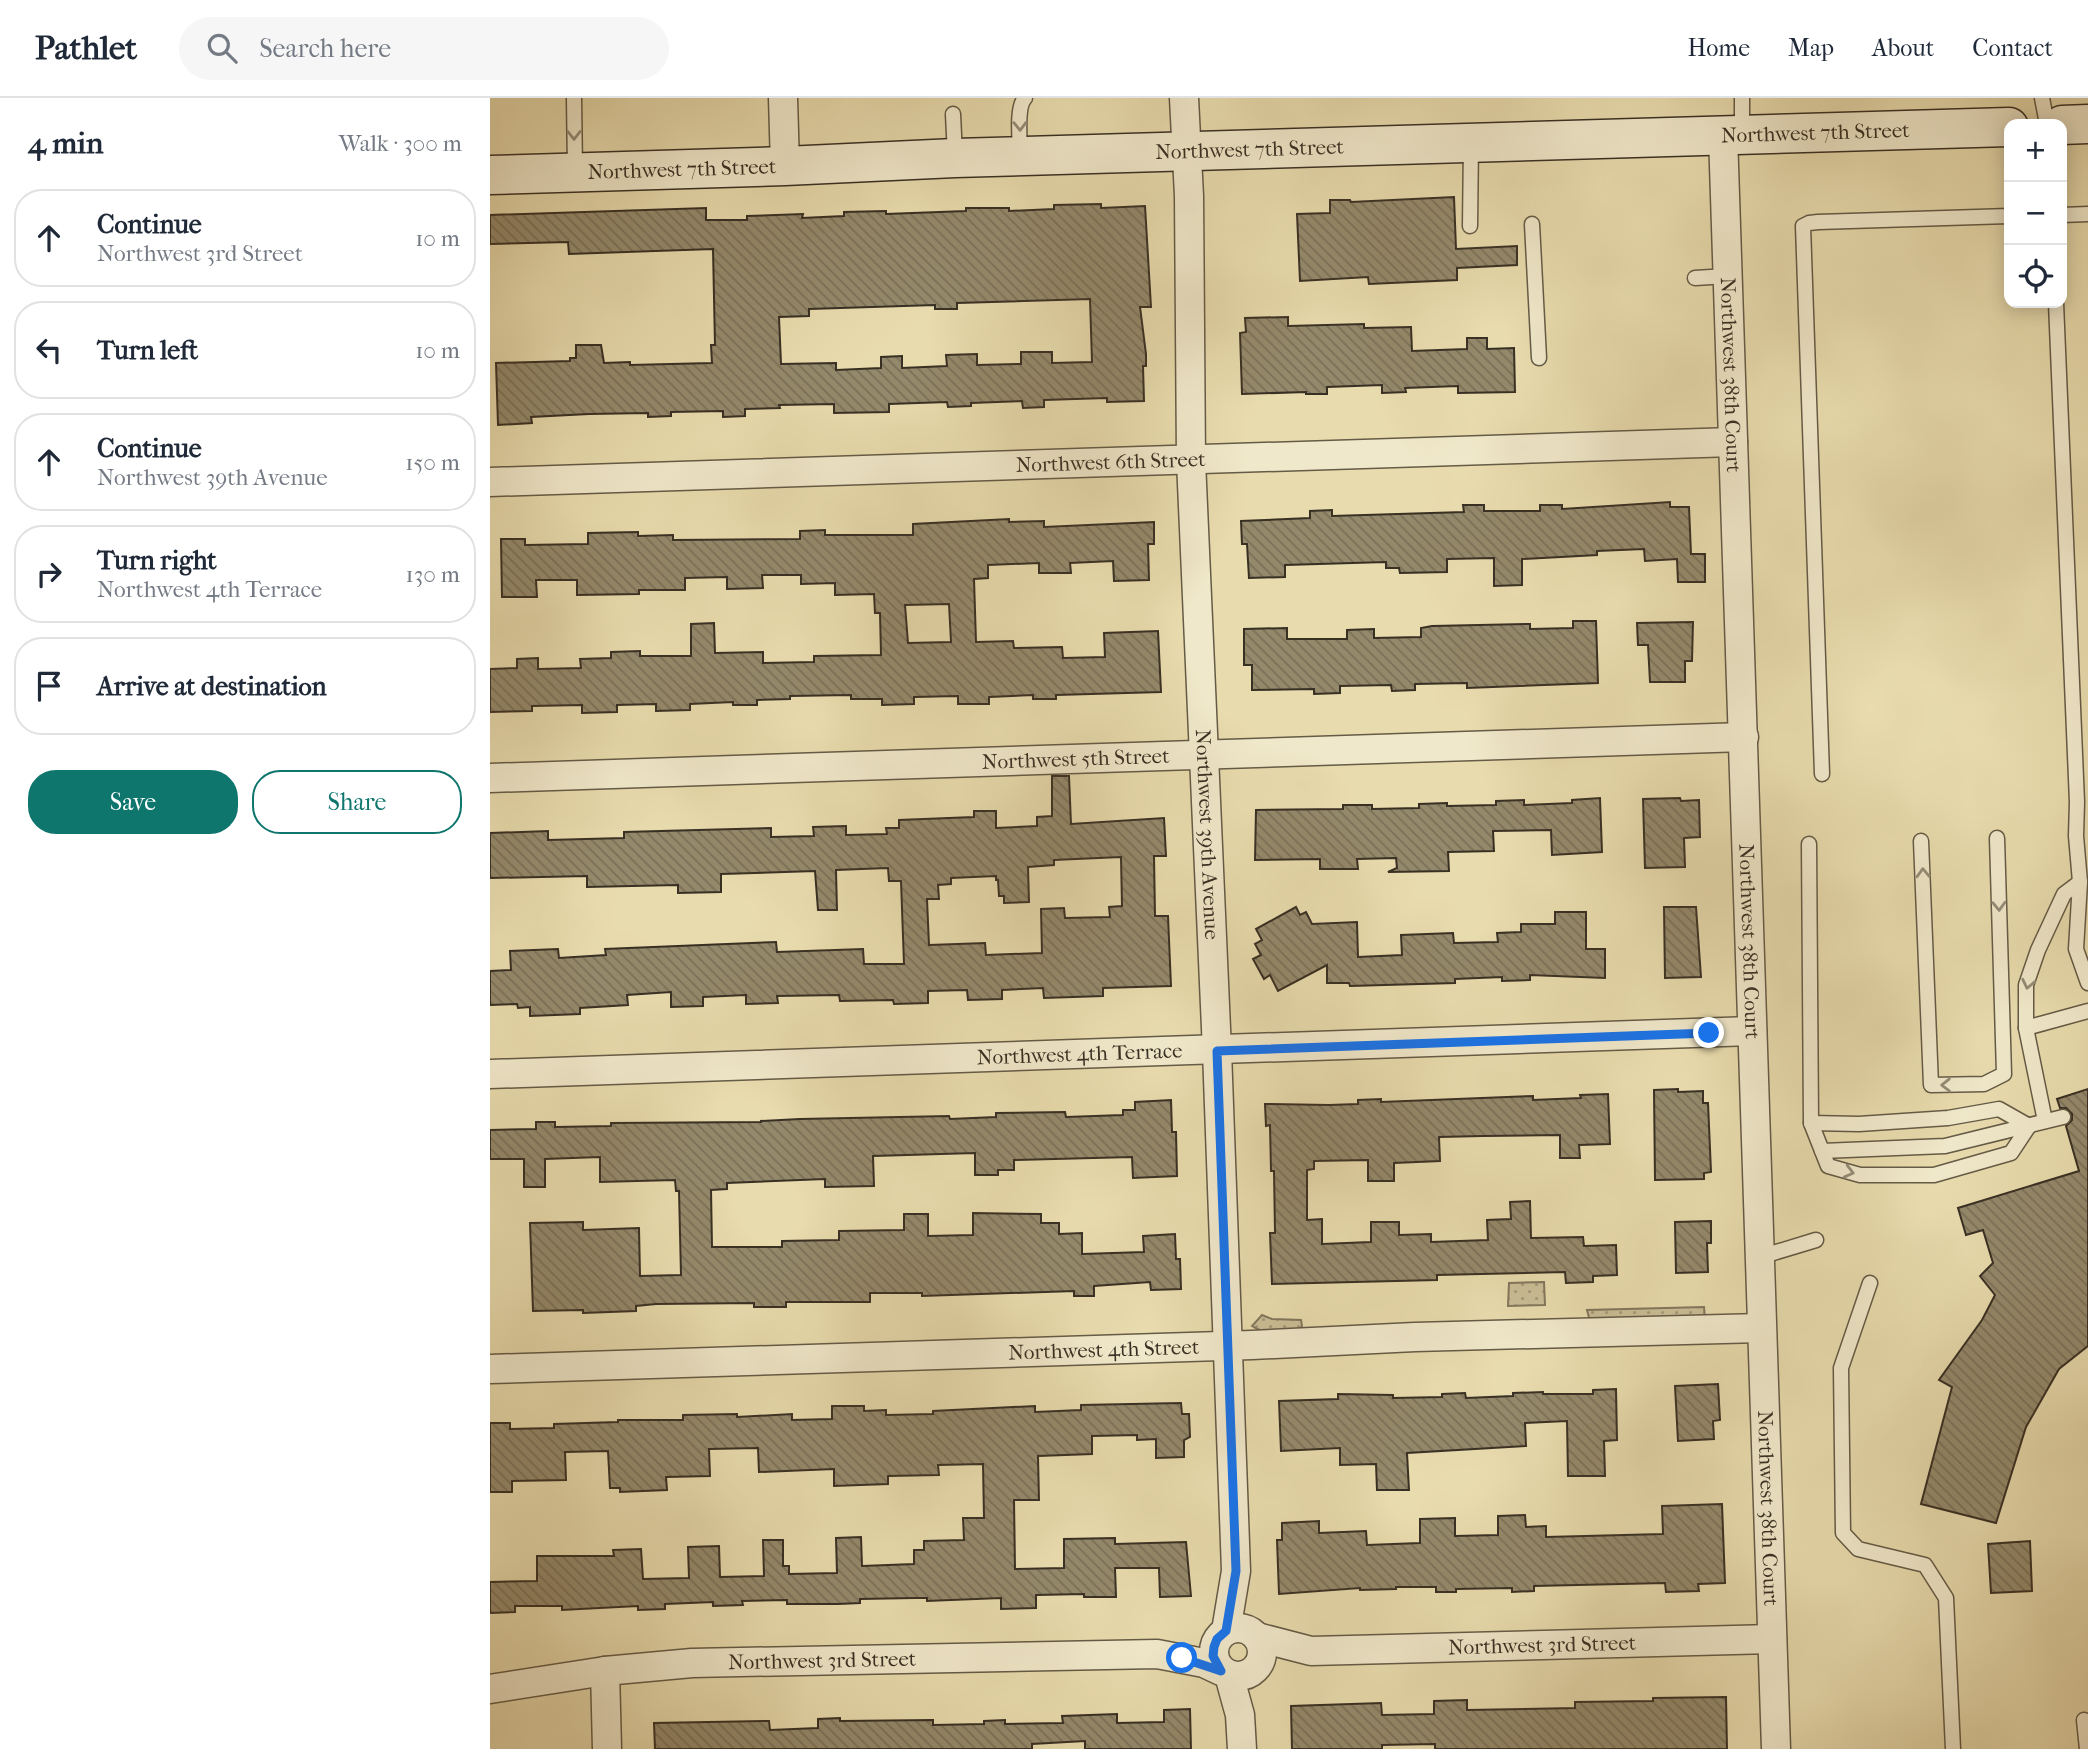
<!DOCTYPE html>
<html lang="en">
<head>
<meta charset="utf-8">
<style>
	body { margin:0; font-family:"IM FELL French Canon",serif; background:#f6f6f7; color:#1f2937 }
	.controls { position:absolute; right:21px; top:21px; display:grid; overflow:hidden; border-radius:14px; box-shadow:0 4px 18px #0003 }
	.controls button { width:63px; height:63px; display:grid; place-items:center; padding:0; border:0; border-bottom:2px solid #e0e1e3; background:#fff; color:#1f2937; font:35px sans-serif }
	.stop { position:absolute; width:21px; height:21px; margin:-16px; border:5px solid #1a73e8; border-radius:50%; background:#fff }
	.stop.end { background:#1a73e8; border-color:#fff; box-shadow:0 2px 7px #0008 }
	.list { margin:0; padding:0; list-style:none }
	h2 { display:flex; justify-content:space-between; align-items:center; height:91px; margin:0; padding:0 28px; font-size:30px }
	h2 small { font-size:23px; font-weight:400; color:#747a83 }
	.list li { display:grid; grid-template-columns:46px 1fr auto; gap:21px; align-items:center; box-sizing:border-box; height:98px; margin:0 14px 14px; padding:0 14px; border:2px solid #e0e1e3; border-radius:28px }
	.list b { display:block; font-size:26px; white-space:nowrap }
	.list p { margin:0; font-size:23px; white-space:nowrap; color:#747a83 }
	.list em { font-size:23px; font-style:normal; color:#747a83 }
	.actions { display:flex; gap:14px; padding:21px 28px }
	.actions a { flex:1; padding:16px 0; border:2px solid #0f766e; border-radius:28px; text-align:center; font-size:24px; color:#0f766e }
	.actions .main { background:#0f766e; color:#fff }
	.icon { flex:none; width:38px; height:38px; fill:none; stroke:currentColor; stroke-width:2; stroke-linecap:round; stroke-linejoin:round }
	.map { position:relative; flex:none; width:1598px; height:1651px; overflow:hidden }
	header { display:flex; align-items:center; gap:42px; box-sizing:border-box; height:98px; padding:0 35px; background:#fff; border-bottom:2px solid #e0e1e3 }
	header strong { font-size:33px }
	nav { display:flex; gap:38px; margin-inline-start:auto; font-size:24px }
	.search { width:490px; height:63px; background:#f6f6f7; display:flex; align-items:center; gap:18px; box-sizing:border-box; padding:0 24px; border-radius:38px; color:#747a83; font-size:26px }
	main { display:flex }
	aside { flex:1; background:#fff }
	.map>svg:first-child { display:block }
	.grass { fill:url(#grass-dots); stroke:#82775d; stroke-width:2 }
	.building { fill:url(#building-back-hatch); stroke:#393024; stroke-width:2; fill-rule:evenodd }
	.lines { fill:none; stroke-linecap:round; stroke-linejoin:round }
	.lane-casing { stroke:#655b46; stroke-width:17 }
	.street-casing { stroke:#655b46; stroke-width:31 }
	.secondary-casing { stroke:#393024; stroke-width:41 }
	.lane { stroke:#f0e8ca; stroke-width:14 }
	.street { stroke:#f0e8ca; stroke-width:28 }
	.secondary { stroke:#f0e8ca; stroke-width:38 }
	.oneway { stroke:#948c77 }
	.route { stroke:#1a73e8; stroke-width:9 }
	.labels { text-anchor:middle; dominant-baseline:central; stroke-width:7; stroke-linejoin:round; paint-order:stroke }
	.street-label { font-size:21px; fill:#393024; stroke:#f0e8ca }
</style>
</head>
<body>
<header>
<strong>Pathlet</strong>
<div class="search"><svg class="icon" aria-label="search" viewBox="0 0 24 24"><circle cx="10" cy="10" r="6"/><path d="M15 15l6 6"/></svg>Search here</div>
<nav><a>Home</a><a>Map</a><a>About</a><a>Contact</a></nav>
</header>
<main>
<aside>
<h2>4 min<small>Walk · 300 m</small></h2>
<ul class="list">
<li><svg class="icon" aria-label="ahead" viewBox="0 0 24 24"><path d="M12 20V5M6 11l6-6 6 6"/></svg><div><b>Continue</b><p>Northwest 3rd Street</p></div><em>10 m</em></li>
<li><svg class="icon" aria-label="left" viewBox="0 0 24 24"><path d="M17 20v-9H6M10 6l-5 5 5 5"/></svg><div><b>Turn left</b></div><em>10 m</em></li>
<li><svg class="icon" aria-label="ahead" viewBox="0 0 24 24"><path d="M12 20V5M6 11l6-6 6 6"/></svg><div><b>Continue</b><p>Northwest 39th Avenue</p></div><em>150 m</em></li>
<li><svg class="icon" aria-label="right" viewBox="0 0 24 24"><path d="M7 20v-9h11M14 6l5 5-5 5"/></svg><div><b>Turn right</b><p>Northwest 4th Terrace</p></div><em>130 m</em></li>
<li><svg class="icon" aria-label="arrive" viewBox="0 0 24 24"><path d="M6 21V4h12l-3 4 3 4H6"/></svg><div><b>Arrive at destination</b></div></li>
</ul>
<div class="actions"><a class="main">Save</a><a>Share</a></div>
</aside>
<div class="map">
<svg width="1598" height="1651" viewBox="0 0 1598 1651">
	<defs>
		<pattern id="grass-dots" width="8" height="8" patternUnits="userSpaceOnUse" patternTransform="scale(1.75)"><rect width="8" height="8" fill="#cabe96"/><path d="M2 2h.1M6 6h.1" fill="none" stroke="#a59b7a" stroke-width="1.8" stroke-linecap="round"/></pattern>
		<pattern id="building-back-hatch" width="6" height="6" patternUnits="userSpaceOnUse" patternTransform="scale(1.75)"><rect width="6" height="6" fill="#94896b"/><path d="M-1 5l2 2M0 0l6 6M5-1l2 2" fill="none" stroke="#7a7058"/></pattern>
	</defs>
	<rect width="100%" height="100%" fill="#e8dbad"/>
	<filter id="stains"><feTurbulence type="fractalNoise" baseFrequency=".00286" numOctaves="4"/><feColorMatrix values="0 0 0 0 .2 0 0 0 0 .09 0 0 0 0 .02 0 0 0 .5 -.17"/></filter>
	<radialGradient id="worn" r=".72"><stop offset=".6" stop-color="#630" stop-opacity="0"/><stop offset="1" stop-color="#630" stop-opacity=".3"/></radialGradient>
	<g class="grass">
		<path d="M1054,1184l1,23 -37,1 1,-23z"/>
		<path d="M1214,1209l1,11 -115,3 -3,-11z"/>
		<path d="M772,1217l10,4 29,1 1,6 -4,6c-15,0 -33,3 -46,-6z"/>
	</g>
	<g class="building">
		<path d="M964,99l2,52 61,-3v19l-60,3v12l-88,4 -1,-7 -68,4 -3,-67 33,-1v-13h20l1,2z"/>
		<path d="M611,106v4l44,-2 6,101h-11l6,47v12h-3l1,35 -37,1v-4l-63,2v7l-21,1 -1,-7 -51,2v3l-23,1 -1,-5 -58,2v8l-55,1v-9l-55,1 1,3 -35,1v7l-22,1v-6l-52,1v4l-23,1v-4l-59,1 -58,3 1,6 -34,2 -2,-62 74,-2v-3h6v-13h25l3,18 26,-1v3l82,-2 -1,-18h4l-2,-96 -144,5 -1,-12 -78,2v-29l216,-7v12h41v-4l56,-2 -1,4 42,-2v-4l42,-1v3l80,-3v-3h43v3l45,-2v-4zM600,201l2,63 -40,1v-11h-31v12l-44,1v-11l-31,1 1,11 -45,2v-12l-21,1v11l-45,2v-7l-55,1 -2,-47 30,-1v-7l126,-4v4h22v-6z"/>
		<path d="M798,219v9l76,-2v4l47,-1 1,24 55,-2v-11h20v11l27,-1 1,44 -57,1v-7l-53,2 1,4 -24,1v-8l-55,2v7h-21v-2l-64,2 -2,-61 6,-1 -1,-14z"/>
		<path d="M1180,404v5h19l2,47h14v28h-27l-1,-23 -32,2 -1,-12 -47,2v4l-75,4v26l-28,1v-28l-47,1v13l-47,1 -1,-5h-13v-6l-101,3v12l-36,1 -2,-34h-5l-1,-23 69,-3v-7l22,-1v6l132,-4 -1,-7h21v6h56v-6h22v4z"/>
		<path d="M519,421v3l35,-1v6l110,-5v22h-6l1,36 -35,1 -1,-20 -43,2 1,10h-32v-10l-51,2v13l-14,1 2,63 37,-1 1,7 48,-1 1,11 42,-1 -1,-24 54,-2 3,61 -105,3v4h-23v-4l-44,2v7h-31v-8l-44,1v7l-32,1v-6h-31v-4l-61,1v3l-33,1v5h-24v-3l-43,2v6l-34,1v-7l-39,1v7l-35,1v-8l-50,1v5l-42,1v-43l27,-1v-9l21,-1v11l43,-1 -1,-9 31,-1v-6l29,-1v5h51v-32l23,-1 1,30 48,-1v11l51,-1v-6l67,-1 -1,-42h-5l-1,-19 -39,1v-12l-34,1v-9h-39l1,13 -36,1v-12l-42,1v12h-46v4l-62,1v-15h-41l1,17h-35l-1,-58h24v6l63,-1v-11l50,-1v4l35,-1v5l127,-1v-8l25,-1v5h88v-11zM459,506l2,38 -43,1 -3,-38z"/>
		<path d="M1083,523h23l2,62 -131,5v-5l-52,1v6l-23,1 -1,-6 -51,1v7l-26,1v-5l-62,1v-25h-8v-36l43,-1v11h60v-9l27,-1v9l47,-1v-9l11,-2 98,-2v5l43,-1z"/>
		<path d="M1203,524l-1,39h-7v21h-35l-2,-37h-10l-1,-22z"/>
		<path d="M562,678h17l2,48 93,-6 2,38h-12l1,60h13l3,70 -68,2v8l-59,2 -1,-10 -41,2v9l-34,1 -1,-10 -39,1v12l-34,1 -1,-4 -53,1 -1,-6 -62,1 1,7 -32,1v-9l-43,2v9l-32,1v-15l-44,3 1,10 -48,3v6l-50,2v-9l-12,1 -1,-4 -27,1v-34l21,-1 -1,-19 48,-2 1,9 47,-3 -1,-6 171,-7 1,10 86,-3 1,15h40l-3,-83h-12l-1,-13 -52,2 1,40h-19l-3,-39 -94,3v18l-43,1v-8l-91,2v-11l-97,2v-45l58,-2v9l76,-2v-6l147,-4v9l43,-1 -1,-9 33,-1v9l41,-1 -1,-6h13v-8l75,-3v-6h22v17l41,-2v-9l15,-1zM631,759l1,49 -13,1 1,10 -45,1 -1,-10 -23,1 1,44 -56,2 -1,-12 -56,2 -2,-46h12l-1,-14 13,-1v-6l45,-2v4h2l1,16h5v7l25,-1 -1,-35 26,-2v-5z"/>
		<path d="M1110,700l2,54 -50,3 -1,-25 -58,1 1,20 -46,1 1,19 -61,1 9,-4 -1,-10 -39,1 1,10h-38v-10l-65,1 1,-50 87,-1v-4h29v4l47,-1v-4l28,-1v3l49,-1v-4l28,-1v5l48,-2v-3z"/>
		<path d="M1190,700l1,3 18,-1 1,37 -16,1 1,29 -40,1 -2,-69z"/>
		<path d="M806,809l4,8 6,-3 6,12 45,-2 1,35 44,-2 -1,-20 52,-2 1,10 44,-1 -1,-9 24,-1v-8h34v-12h31v37h19v29l-75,-3v5l-28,1v-4l-47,2v4l-105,3 -1,-3h-22v-18l-49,26 -8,-16 -6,4 -11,-20 8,-4 -6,-11 7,-4 -6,-11z"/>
		<path d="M1174,809h32l5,70 -36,1z"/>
		<path d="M1188,991v3l25,-1v12h5l3,69 -7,1v6l-49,1 -1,-90z"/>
		<path d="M1598,991v257l-29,23 -33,58 -30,96 -75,-19 31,-117 -13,-7 43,-60 13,-25 -15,-19 13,-13 -10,-33 -17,5 -8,-27 121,-37 -13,-45 6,-6v-6l-6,-6h-6l-3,-9z"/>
		<path d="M1118,996l2,50 -31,1 1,13h-20v-23l-77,1 -44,1 1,24 -46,2v18h-26v-21l-54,1v8l-7,1v50l15,-1v25l49,-2v-20h28v13l32,-1v8l57,-2 -1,-20 24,-1 -1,-17 20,-1 1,37 52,-1 1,9 32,-1 1,30 -24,1v6l-27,1 -1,-11 -128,3v5l-165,4 -2,-51h5l-1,-62h-3l-1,-46 -4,1 -1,-22 64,1 29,-1v-4l23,-1v3l152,-6v4l48,-2 -1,-3z"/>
		<path d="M681,1002l1,32h4l1,44 -44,2 -1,-21 -118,3v10h-16v5h-23v-22l-102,3 1,30 -49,1v-8l-98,4v6l-16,1 1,57h70v-6l57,-1v-9l65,-1v-16h24v22l45,-1v-22l68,1v9h18v11l23,-1v21l62,-2 -1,-16 32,-2 1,25h4l1,30 -30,1 -1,-8 -56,4v10h-20v-5l-152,5v-3h-52v9h-84v5h-32v-4l-98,1 -20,2v5l-53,2v-3l-50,1 -3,-88 53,-1v8l56,-2 1,48 41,-1 -2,-84h-3l-1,-11 -75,2v-25l-55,2v28h-21v-28h-34v-29l46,-1v-7h19v5l56,-1v-3l150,-1v-1l39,-2 149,-3 1,3 46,-2v-4l69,-1 1,5 57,-2v-5h12v-8z"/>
		<path d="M1221,1123v22h-4l1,29 -32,1 -1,-51z"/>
		<path d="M1228,1286l2,36 -7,1 1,18 -36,2 -3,-55z"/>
		<path d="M1126,1291l1,51 -13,1 1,35h-37l-1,-55 -42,2 1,23 -119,7 2,37h-32l-1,-26 -36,1v-17l-59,3 -2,-50 59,-2v-5l55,1v3l49,-1v-3l23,-1 1,5 47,-2v-3l30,-1v2h50v-4z"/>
		<path d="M691,1305l1,11h7l1,23 -6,3v17l-28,1v-19l-19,1v-5l-45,1v18l-54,2 1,44h-25l1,69 49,-1v-29l51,-1v6l71,-2 5,54 -31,1 -1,-29h-44l1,29h-32v-3l-48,1v13l-35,1v-11l-74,3v-3h-12l-55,1v4l-22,1h-51v-4l-45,1 1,4 -30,1v-4l-48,2v5l-27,1v-4l-76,4v-4h-47v6l-25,1v-31l47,-1v-25h77l-1,-6 28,-1 2,30 46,-1 -1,-31 31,-1 1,31 44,-1 -1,-36h20v26h6v8l48,-1 -1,-35 25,-1 1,29 52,-2v-14h10v-9l40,-1 -1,-22h21l-1,-54 -45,1 1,10 -51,1v8l-54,2v-17l-75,3 -1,-24 -49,1 1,27 -44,1 1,13 -47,2v-4h-10l-2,-37 -43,1 1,28 -54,1v11h-22v-69h20v6l44,-1v-4l64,-2v-2h65v-5l54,-1v3l55,-3v6l40,-1v-13h32v5l22,-1v5l47,-1v-3l102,-5v6l46,-2v-5z"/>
		<path d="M1232,1406l3,79 -27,1 1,7 -33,1 -1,-9 -131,3v5l-22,1v-4l-56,1v3h-20v-5h-40v2l-36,1v-2l-81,6 -2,-54h5v-17l37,-2v12l47,-2 1,14 53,-2v-24l35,-1v18l43,-1v-19l27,-1 1,12 20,-1v11l117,-3 -1,-28z"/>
		<path d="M1540,1443l2,50 -41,2 -3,-49z"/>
		<path d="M1236,1599l1,52h-292v-5l-53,1v4h-90l-1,-43 90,-3 1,12 52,-1v-13l33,-1v10l108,-2v-6l78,-1v-3z"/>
		<path d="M700,1611l1,40h-106v-8l-53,3v5h-377l-1,-26 115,-2 1,9 48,-2v-9l22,-1v3l93,-1v5l51,-1v-3l21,-1v4l58,-1 -1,-7 55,-2v9l47,-1v-12z"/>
	</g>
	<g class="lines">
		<defs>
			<g id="lane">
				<path d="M84,0l1,72"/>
				<path d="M1252,0v36"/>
				<path d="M1552,0l5,26"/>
				<path d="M463,16l2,42"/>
				<path d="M530,56c0,-14 -4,-47 5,-56"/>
				<path d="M1572,117l26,-1"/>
				<path d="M1042,126l7,134"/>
				<path d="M980,128l1,-82"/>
				<path d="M1205,180l32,-2"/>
				<path d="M1566,205l21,499 -1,34 4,46 -4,67 12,34"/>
				<path d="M1332,676l-19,-548 6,-3 9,-1 191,-6"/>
				<path d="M1431,743l10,244 53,-1 20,-10 -7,-236"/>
				<path d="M1319,746l2,279 17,43 32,9h74l77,-22 18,-27"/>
				<path d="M1536,930l62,-17"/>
				<path d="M1555,1023l-19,-93v-43l12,-35 26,-56 16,-12"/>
				<path d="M1321,1025l48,1 89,-6 51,-9 30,17"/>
				<path d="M1332,1053l123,-5 118,-29"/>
				<path d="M1270,1159l56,-17"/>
				<path d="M1380,1185l-29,85 2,165 15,16 67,16 21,33 7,151"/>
				<path d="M1594,1622l3,29"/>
			</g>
			<g id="street">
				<path d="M293,0l2,68"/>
				<path id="s1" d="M694,0l5,98 2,265 26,590 19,520 -10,60"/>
				<path id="s2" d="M1233,37l53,1614"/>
				<path id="s3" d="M0,384l1243,-40"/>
				<path id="s4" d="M0,680l1254,-41"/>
				<path id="s5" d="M0,976l1262,-43"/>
				<path id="s6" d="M0,1271l762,-24 163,-8 346,-9"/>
				<circle cx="748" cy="1554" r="24"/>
				<path id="s7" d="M767,1539l54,14 461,-12"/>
				<path d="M115,1573l2,78"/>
				<path d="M739,1577l11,40 2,34"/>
				<path id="s8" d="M0,1591l115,-18 87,-8 465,-9 47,9 17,8"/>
			</g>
			<g id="secondary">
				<path d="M1572,27l26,-1"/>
				<path id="s9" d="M0,77l295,-9 170,-8 1054,-31"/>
			</g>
		</defs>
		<use href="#lane" class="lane-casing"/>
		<use href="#street" class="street-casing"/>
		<use href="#secondary" class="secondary-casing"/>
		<use href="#lane" class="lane"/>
		<use href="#street" class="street"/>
		<use href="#secondary" class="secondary"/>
	</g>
	<defs><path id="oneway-chevron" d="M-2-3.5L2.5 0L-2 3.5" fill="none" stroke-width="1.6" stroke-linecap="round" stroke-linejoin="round" transform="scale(1.75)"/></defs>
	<g class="oneway">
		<use href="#oneway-chevron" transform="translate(530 28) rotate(89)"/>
		<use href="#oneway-chevron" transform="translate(84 37) rotate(90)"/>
		<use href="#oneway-chevron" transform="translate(1433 775) rotate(-92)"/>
		<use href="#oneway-chevron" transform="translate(1509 808) rotate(88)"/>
		<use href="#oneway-chevron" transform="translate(1538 886) rotate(102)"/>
		<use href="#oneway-chevron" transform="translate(1456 987) rotate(179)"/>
		<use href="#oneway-chevron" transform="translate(1359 1074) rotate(14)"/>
	</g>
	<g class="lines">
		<path class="route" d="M692,1560l39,13 -8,-15 1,-9 3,-8 9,-8 10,-60 -19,-520 492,-18"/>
	</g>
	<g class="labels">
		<g class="street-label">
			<text stroke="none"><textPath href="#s9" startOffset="1326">Northwest 7th Street</textPath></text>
			<text stroke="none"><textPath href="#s9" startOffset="760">Northwest 7th Street</textPath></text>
			<text stroke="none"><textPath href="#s9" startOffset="192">Northwest 7th Street</textPath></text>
			<text stroke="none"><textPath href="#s2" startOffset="240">Northwest 38th Court</textPath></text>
			<text stroke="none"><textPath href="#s3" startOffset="621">Northwest 6th Street</textPath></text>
			<text stroke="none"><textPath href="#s4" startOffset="586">Northwest 5th Street</textPath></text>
			<text stroke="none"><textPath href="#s1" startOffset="737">Northwest 39th Avenue</textPath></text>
			<text stroke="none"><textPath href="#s2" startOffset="807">Northwest 38th Court</textPath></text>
			<text stroke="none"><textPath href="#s5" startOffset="590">Northwest 4th Terrace</textPath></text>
			<text stroke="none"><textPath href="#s6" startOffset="614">Northwest 4th Street</textPath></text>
			<text stroke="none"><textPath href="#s2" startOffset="1374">Northwest 38th Court</textPath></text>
			<text stroke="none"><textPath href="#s7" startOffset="287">Northwest 3rd Street</textPath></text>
			<text stroke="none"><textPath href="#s8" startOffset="334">Northwest 3rd Street</textPath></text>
		</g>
	</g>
	<rect width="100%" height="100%" filter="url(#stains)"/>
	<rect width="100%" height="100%" fill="url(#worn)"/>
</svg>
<div class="controls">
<button>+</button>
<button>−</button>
<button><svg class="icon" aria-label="locate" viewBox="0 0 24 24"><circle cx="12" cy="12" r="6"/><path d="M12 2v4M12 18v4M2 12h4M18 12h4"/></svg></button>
</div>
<div class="stop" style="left:692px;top:1560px"></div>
<div class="stop end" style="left:1219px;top:935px"></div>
</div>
</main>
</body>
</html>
